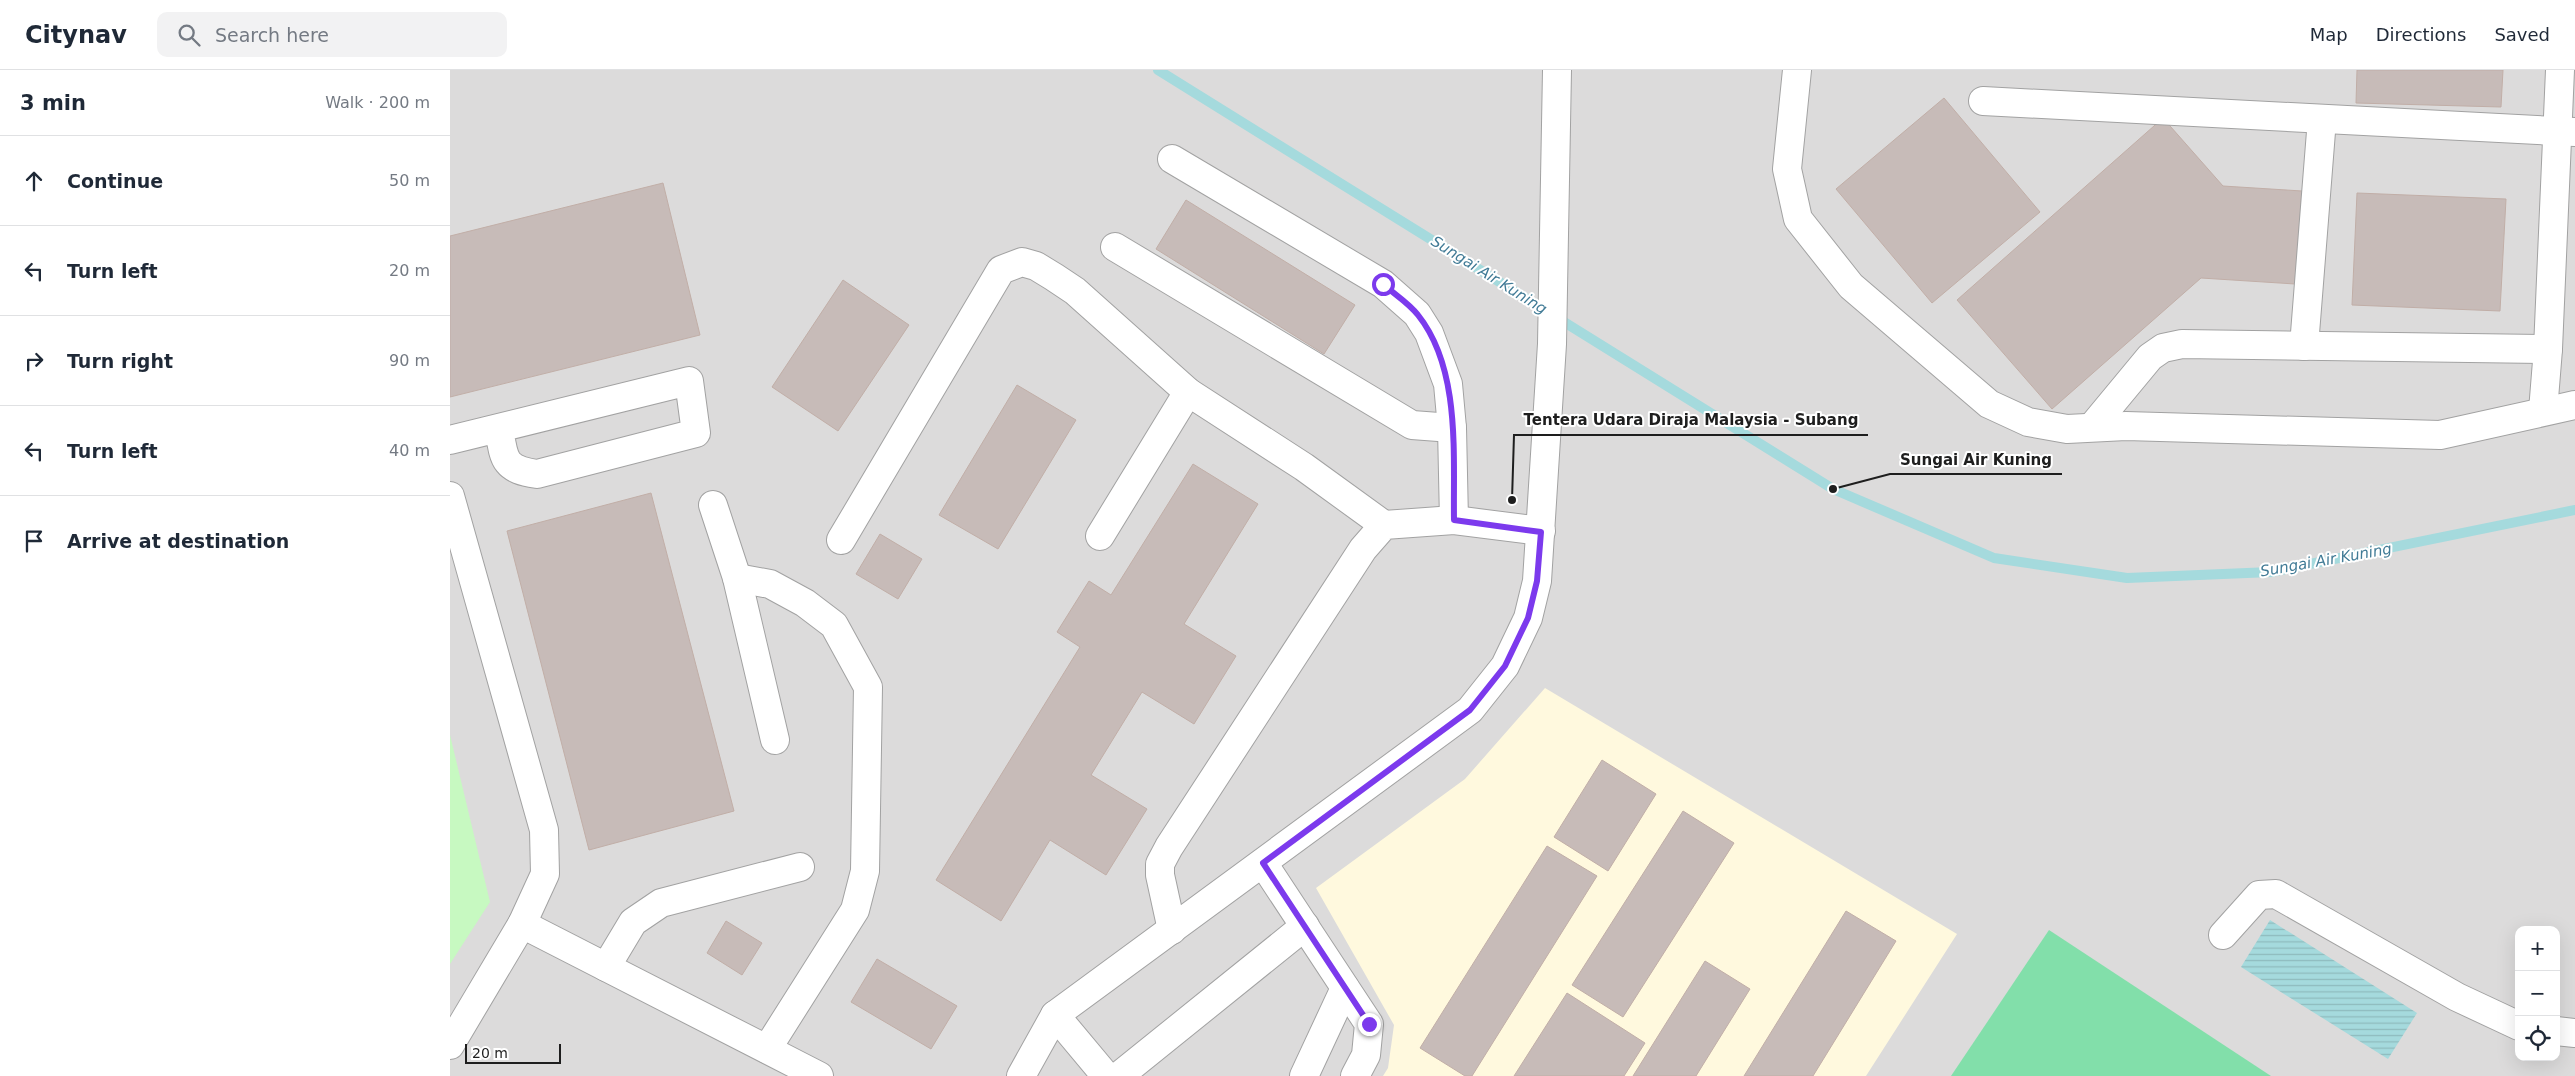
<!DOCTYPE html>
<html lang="en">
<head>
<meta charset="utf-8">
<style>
	body { margin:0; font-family:"DejaVu Sans",sans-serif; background:#f2f2f3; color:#1f2937 }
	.controls { position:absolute; right:15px; bottom:15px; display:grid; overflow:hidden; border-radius:10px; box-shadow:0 5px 20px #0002 }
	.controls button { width:45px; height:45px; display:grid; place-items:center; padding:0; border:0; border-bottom:1px solid #e0e1e3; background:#fff; color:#1f2937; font:25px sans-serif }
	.scale { position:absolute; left:15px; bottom:12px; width:96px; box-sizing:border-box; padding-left:5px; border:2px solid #1e1e1e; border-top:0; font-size:14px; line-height:18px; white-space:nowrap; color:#1e1e1e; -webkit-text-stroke:4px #fff; paint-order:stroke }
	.stop { position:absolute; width:15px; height:15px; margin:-11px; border:4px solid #7c3aed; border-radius:50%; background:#fff }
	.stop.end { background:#7c3aed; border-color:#fff; box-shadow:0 1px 5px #0008 }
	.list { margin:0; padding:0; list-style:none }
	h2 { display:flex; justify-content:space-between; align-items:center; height:65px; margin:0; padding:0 20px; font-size:21px }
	h2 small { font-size:16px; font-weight:400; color:#747a83 }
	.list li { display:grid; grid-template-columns:32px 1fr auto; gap:15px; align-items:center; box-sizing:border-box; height:90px; padding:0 20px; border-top:1px solid #e0e1e3 }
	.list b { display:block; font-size:19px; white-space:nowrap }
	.list em { font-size:16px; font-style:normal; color:#747a83 }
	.icon { flex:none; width:28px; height:28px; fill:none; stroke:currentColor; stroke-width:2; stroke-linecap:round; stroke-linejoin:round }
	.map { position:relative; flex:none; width:2125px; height:1006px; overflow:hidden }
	header { display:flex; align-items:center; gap:30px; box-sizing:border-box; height:70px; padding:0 25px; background:#fff; border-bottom:1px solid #e0e1e3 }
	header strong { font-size:24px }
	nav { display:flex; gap:28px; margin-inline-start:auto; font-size:18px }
	.search { width:350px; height:45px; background:#f2f2f3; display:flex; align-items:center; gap:12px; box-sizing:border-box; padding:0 18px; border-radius:10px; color:#747a83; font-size:19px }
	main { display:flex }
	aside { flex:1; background:#fff }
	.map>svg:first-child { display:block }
	.residential { fill:#dcdbdb; fill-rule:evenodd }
	.education { fill:#fff9de }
	.park { fill:#c7f9c1 }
	.pitch { fill:#82dfaa }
	.water { fill:url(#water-rules) }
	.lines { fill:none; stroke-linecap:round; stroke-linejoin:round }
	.stream { stroke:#a5dadd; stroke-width:10 }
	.building { fill:#c7bbb8; stroke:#c1aea7 }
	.minor-casing { stroke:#a2a2a2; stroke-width:30 }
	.minor { stroke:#fff; stroke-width:28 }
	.route { stroke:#7c3aed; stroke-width:6 }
	.labels { text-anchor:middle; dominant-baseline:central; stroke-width:4; stroke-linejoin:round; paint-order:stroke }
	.water-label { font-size:15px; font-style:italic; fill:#417b96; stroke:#fff }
	.leader { fill:none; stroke:#1e1e1e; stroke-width:2 }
	.callout-dot { fill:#1e1e1e; stroke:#fff; stroke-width:2 }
	.callout-label { font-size:15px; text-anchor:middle; font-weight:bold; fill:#1e1e1e; stroke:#fff; stroke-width:4; stroke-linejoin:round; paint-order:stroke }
</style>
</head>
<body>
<header>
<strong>Citynav</strong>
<div class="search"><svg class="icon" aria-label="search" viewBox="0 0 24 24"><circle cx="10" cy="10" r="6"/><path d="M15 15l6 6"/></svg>Search here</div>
<nav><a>Map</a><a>Directions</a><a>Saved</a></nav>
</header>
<main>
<aside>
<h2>3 min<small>Walk · 200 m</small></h2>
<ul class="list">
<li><svg class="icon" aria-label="ahead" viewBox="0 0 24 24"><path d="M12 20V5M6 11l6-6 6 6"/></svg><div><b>Continue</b></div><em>50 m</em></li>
<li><svg class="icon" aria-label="left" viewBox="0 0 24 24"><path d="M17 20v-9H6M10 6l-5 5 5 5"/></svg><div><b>Turn left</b></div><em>20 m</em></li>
<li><svg class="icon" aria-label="right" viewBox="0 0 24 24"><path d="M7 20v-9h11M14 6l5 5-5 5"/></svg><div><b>Turn right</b></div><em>90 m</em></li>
<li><svg class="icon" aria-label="left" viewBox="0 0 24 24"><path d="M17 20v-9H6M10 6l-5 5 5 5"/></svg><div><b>Turn left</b></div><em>40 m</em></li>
<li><svg class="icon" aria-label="arrive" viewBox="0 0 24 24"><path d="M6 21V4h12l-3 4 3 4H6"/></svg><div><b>Arrive at destination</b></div></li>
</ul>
</aside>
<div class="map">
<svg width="2125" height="1006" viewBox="0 0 2125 1006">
	<defs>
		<pattern id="water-rules" width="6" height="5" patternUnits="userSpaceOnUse" patternTransform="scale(1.25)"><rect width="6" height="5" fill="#a5dadd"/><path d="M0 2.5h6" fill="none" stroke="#8ebbbd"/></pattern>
	</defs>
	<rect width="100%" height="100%" fill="#efeae4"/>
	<path class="residential" d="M0,0h2125v1006h-2125zM2069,860h37v127h-37z"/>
	<path class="education" d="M1095,618l412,246 -91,142h-483l5,-8 6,-43 -78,-137 149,-109z"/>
	<path class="park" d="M0,665l40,167 -40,62z"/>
	<path class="pitch" d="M1599,860l222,146h-320z"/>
	<path class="water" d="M1820,850l147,93 -29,46 -147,-92z"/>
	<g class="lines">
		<path class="stream" d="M708,0l675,419 161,69 133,20 144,-6 304,-62"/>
	</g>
	<g class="building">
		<path d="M1907,0h146l-2,37 -145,-4z"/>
		<path d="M1494,28l96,114 -108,91 -96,-114z"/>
		<path d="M1713,48l60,68 79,5 -7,93 -94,-6 -149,131 -95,-109z"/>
		<path d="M213,113l37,152 -250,62v-161z"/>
		<path d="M1907,123l149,6 -6,112 -148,-6z"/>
		<path d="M736,130l169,105 -31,49 -168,-105z"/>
		<path d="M393,210l66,45 -71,106 -66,-44z"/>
		<path d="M567,315l59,35 -78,129 -59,-34z"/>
		<path d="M743,394l65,40 -74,120 52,32 -42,68 -52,-32 -51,83 56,34 -41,66 -56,-35 -49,81 -65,-41 144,-233 -23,-15 32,-51 22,14z"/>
		<path d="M201,423l83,318 -145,39 -82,-319z"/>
		<path d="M430,464l42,25 -24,40 -42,-25z"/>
		<path d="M1152,690l54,34 -48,77 -54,-34z"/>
		<path d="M1233,741l51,32 -111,174 -51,-32z"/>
		<path d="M1097,776l50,30 -125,200h-7l-45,-28z"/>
		<path d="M1396,841l50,30 -83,135h-69z"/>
		<path d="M276,851l36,22 -20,32 -35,-22z"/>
		<path d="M427,889l80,47 -26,43 -80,-47z"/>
		<path d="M1255,891l45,28 -54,87h-63z"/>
		<path d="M1117,923l78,50 -21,33h-110z"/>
	</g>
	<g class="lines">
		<defs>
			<g id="minor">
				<path d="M1347,0l-10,99 11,50 53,67 138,118 39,18 39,7 59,-3 314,9 135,-30"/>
				<path d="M1533,31l592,31"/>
				<path d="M722,89l211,125 34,30 12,19 19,51 4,44 2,92"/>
				<path d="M665,177l297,178 40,3"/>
				<path d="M1854,276l18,-227"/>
				<path d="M2093,341l5,-62 12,-279"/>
				<path d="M1642,357l58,-70 13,-9 19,-4 366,5"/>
				<path d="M0,370l239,-59 7,52 -159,41c-34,-5 -33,-15 -38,-46"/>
				<path d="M0,426l94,334 1,44 -23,50 -72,121"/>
				<path d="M263,435l24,73 38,162"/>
				<path d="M650,466l88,-144"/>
				<path d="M391,470l160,-270 21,-8 14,4 18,11 21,14 113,101 116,75 80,58"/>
				<path d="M287,508l33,6 35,19 29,22 34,62 -3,184 -10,39 -88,139"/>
				<path d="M813,793l106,161 -3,31 -11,21"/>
				<path d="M72,854l297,152"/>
				<path d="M722,860l-12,-55v-11l9,-17 194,-298 21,-24 70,-5 87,11"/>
				<path d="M1773,865l36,-40 17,-1 181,103 62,29"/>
				<path d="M156,897l27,-45 28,-19 139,-36"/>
				<path d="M605,945l51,61"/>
				<path d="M2106,961l19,2"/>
				<path d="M571,1006l34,-61 415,-305 35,-44 23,-48 9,-37 15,-237 5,-274"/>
				<path d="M669,1006l186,-150"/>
				<path d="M854,1006l41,-88"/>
			</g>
		</defs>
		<use href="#minor" class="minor-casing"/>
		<use href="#minor" class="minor"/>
	</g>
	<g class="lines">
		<path class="route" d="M919,954l-106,-161 207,-153 35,-44 23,-48 9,-37 4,-49 -87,-12c-1,-65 7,-151 -36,-205 -9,-12 -24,-21 -35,-31"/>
	</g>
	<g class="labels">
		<g class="water-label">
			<text transform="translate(1039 205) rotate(32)">Sungai Air Kuning</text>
			<text transform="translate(1876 490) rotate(-10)">Sungai Air Kuning</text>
		</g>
	</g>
	<path class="leader" d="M1062 430L1064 365H1418M1383 419L1440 404H1612"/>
	<g class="callout-dot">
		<circle cx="1062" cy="430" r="5"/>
		<circle cx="1383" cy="419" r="5"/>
	</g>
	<g class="callout-label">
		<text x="1241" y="355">Tentera Udara Diraja Malaysia - Subang</text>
		<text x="1526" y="395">Sungai Air Kuning</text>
	</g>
</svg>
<div class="controls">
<button>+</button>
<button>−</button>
<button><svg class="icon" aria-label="locate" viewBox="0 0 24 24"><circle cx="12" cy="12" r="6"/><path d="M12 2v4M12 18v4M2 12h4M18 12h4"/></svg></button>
</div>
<div class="scale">20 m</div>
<div class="stop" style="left:933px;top:214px"></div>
<div class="stop end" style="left:919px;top:954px"></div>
</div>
</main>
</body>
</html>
